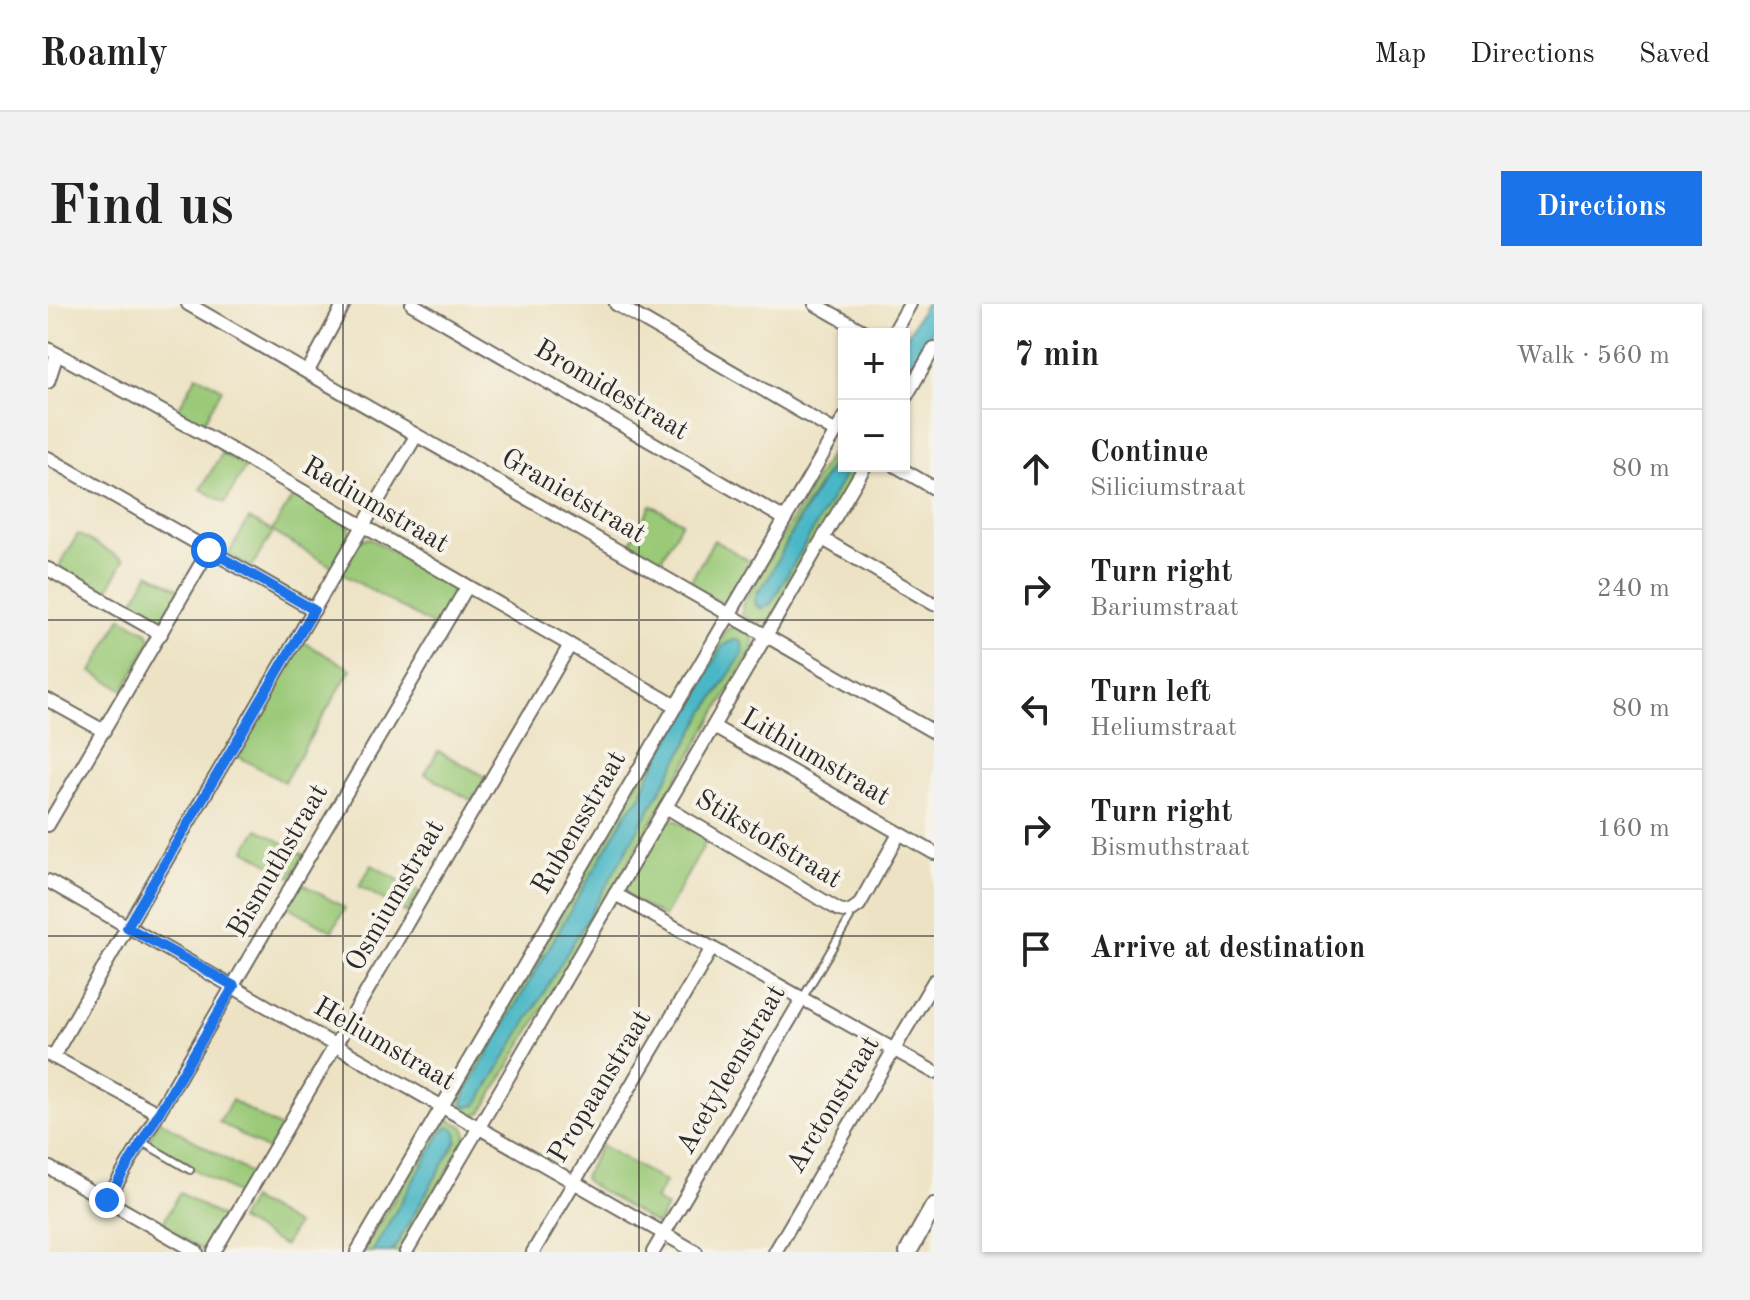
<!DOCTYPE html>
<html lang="en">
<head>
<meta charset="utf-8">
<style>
	body { margin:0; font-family:"Old Standard TT",serif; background:#f2f2f2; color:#222 }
	.controls { position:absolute; right:24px; top:24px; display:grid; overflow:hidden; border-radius:0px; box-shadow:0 2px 6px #0004 }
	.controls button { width:72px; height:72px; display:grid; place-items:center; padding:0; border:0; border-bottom:2px solid #e0e0e0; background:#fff; color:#222; font:40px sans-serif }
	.stop { position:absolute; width:24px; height:24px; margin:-18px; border:6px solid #1a73e8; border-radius:50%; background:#fff }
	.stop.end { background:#1a73e8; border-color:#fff; box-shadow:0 2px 8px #0008 }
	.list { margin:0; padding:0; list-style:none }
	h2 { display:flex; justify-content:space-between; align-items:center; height:104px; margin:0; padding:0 32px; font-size:34px }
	h2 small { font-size:26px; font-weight:400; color:#767676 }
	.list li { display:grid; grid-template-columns:52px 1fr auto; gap:24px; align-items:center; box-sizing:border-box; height:120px; padding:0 32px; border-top:2px solid #e0e0e0 }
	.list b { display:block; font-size:30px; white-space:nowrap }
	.list p { margin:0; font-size:26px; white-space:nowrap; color:#767676 }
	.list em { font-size:26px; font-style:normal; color:#767676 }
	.icon { flex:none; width:44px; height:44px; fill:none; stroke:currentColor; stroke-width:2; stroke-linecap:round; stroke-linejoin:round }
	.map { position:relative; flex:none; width:886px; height:948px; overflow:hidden; border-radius:0px }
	header { display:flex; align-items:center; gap:48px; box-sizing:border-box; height:112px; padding:0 40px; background:#fff; border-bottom:2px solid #e0e0e0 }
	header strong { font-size:38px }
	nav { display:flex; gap:44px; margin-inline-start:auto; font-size:28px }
	.intro { display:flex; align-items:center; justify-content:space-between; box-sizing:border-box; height:192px; padding:0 48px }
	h1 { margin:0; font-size:56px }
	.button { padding:20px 36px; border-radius:0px; background:#1a73e8; color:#fff; font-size:28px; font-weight:700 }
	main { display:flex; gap:48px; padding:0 48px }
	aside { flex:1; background:#fff; border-radius:0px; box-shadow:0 2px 6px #0004 }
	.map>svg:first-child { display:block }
	.green { fill:#9ac977; stroke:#627a51; stroke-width:2; fill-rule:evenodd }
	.water { fill:#4ab7c6; stroke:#3a7178; stroke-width:2 }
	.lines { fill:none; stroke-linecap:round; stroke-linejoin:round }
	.service-casing { stroke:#6f6b61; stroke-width:10 }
	.minor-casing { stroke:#6f6b61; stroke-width:16 }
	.tertiary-casing { stroke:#6f6b61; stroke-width:20 }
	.service { stroke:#fff; stroke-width:6 }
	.minor { stroke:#fff; stroke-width:12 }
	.tertiary { stroke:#fff; stroke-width:16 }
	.route { stroke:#1a73e8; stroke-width:10 }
	.grid { fill:none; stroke:#2b2b2b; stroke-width:2; stroke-opacity:0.55 }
	.labels { text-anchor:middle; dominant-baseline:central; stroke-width:8; stroke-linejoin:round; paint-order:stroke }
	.street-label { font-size:28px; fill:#2b2b2b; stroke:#f7f3e8 }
</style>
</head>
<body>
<header>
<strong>Roamly</strong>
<nav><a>Map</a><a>Directions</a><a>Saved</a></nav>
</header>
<div class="intro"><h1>Find us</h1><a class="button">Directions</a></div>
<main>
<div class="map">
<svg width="886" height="948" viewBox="0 0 886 948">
	<rect width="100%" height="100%" fill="#f7f3e8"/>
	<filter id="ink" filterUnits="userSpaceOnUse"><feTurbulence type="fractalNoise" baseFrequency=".0125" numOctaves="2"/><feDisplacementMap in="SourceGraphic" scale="16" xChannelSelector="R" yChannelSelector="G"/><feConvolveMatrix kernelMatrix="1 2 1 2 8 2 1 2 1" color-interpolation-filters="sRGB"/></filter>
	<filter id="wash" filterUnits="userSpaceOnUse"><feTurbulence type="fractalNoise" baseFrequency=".006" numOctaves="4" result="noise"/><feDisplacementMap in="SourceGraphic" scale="32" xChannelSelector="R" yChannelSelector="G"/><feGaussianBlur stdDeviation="1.8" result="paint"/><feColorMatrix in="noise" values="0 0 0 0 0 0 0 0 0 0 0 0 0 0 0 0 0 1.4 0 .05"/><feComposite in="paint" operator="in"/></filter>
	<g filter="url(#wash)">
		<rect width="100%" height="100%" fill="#ede3c4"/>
		<g class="green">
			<path d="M149,71l25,14 -20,36 -25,-14z"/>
			<path d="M796,126v14l-46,75 -30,61 -10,11 -3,11 2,5 93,-141h11l-89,153 -15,5 -15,-9v-10z"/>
			<path d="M174,149l24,13 -21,37 -24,-14z"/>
			<path d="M246,190l55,31 2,13 -18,29 -60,-35 -22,36 -23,-13 21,-36 23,12z"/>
			<path d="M603,201l31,17 -24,43 -31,-17z"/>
			<path d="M30,230l46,26 -20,37 -47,-27z"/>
			<path d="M321,234l85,48 2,9 -19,33 -96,-55 19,-33z"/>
			<path d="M666,236l39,23 -20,36c-15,8 -31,-7 -44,-15z"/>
			<path d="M101,269l32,17 -21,32 -6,2 -26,-13z"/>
			<path d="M73,313l26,15 4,9 -27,49 -32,-18z"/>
			<path d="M686,322l17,8 3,9 -2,8 -270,461c-10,8 -20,2 -29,-6l2,-11 271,-465zM695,349l-38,59 -230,393 -8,2 -4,-3 3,-13 162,-280 12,-13 8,-21z"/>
			<path d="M253,337l50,28 -67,113 -50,-28z"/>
			<path d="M390,447l48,26 -14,24 -47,-27z"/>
			<path d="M627,516l33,18 -44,79 -36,-20 -3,-10 40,-66z"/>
			<path d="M210,525l46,26 -12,22 -47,-27z"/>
			<path d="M324,561l48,27 -13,21 -48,-27z"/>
			<path d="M252,578l45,26 -13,23 -46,-26z"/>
			<path d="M184,796l50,29 -13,22 -50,-29z"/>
			<path d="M399,815l16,7 4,8 -1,4 -66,114h-8l65,-112 -16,-7 -69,119h-10l77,-128z"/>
			<path d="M111,816l96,56 -13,21 -92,-53 -2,-4z"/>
			<path d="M553,841l64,37 -10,18 12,7 -10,18 -72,-44 -1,-4z"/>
			<path d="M132,889l47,27 -17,27 -9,2 -40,-23z"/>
			<path d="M203,895l45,26 -12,21 -45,-26z"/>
		</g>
		<g class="water">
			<path d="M877,0h9v22l-30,52v-37z"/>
			<path d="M796,140v22h6l-80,139 -9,4 -6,-7c1,-12 10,-16 15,-27 22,-45 48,-87 74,-131z"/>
			<path d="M688,335l6,3 1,11 -38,59 -117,206 -108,182 -4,5 -9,2 -4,-2 3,-14 162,-280 12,-13 8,-21 75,-132z"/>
			<path d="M401,822l7,4 1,10 -65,112h-20l69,-119z"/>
		</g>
	</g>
	<g filter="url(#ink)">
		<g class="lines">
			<defs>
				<g id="service">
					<path d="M754,695l48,-81 -1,-6"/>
					<path d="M94,838l48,28"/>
				</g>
				<g id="minor">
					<path d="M140,0l746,428"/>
					<path d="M364,0l373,215"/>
					<path d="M568,0l220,128"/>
					<path d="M767,0l53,30"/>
					<path d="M845,30l17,-30"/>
					<path d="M0,45l161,88 467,269"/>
					<path d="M260,67l36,-67"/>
					<path d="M0,78l9,-28"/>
					<path d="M856,96l30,-52"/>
					<path d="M0,154l266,152"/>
					<path d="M848,162l38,22"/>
					<path d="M775,235l111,65"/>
					<path d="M0,265l113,65"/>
					<path d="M0,396l56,31"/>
					<path d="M666,423l220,126"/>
					<path d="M618,503l173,103 10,2 10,-7 40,-71"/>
					<path d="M0,521l161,-275"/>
					<path d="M0,577l648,371"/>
					<path d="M567,590l319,178"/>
					<path d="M0,750l110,59"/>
					<path d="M5,753l74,-130 289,-491"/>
					<path d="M0,863l149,85"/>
					<path d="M59,896l360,-613"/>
					<path d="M166,948l356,-607"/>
					<path d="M309,948l487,-834"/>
					<path d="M358,948l459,-786"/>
					<path d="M485,948l179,-304"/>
					<path d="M605,948l149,-253"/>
					<path d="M727,948l159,-271"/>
				</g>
				<path id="tertiary" d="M860,948l26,-46"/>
			</defs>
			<use href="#service" class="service-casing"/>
			<use href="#minor" class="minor-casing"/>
			<use href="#tertiary" class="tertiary-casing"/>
			<use href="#service" class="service"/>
			<use href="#minor" class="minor"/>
			<use href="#tertiary" class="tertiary"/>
		</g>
	</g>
	<g class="lines" filter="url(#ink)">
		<path class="route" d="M59,896l127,-214 -107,-59 187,-317 -105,-60"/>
	</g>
	<path class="grid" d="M295,0v948M591,0v948M0,316h886M0,632h886"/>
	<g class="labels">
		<g class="street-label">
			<text transform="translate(563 87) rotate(30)">Bromidestraat</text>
			<text transform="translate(525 193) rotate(30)">Granietstraat</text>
			<text transform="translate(327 202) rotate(30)">Radiumstraat</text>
			<text transform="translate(767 454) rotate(30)">Lithiumstraat</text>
			<text transform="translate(532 519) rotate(-60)">Rubensstraat</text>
			<text transform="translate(720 536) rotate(31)">Stikstofstraat</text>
			<text transform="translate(231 557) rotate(-60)">Bismuthstraat</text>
			<text transform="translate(348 592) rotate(-60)">Osmiumstraat</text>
			<text transform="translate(336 741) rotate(30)">Heliumstraat</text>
			<text transform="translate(684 766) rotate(-60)">Acetyleenstraat</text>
			<text transform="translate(553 783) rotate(-59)">Propaanstraat</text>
			<text transform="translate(786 801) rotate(-59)">Arctonstraat</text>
		</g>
	</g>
</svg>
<div class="controls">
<button>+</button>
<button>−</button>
</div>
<div class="stop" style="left:161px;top:246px"></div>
<div class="stop end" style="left:59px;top:896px"></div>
</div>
<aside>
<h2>7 min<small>Walk · 560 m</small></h2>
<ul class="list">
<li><svg class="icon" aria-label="ahead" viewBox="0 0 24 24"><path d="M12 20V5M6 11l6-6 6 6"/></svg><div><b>Continue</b><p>Siliciumstraat</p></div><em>80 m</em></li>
<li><svg class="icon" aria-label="right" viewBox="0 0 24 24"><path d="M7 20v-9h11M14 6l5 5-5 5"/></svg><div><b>Turn right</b><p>Bariumstraat</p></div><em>240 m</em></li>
<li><svg class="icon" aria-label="left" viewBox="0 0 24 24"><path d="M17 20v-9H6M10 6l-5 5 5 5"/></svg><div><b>Turn left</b><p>Heliumstraat</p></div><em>80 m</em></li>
<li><svg class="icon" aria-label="right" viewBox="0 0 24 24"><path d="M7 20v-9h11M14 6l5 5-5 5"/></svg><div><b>Turn right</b><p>Bismuthstraat</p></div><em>160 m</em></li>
<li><svg class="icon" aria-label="arrive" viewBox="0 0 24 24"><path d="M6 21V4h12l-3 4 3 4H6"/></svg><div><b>Arrive at destination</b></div></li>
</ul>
</aside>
</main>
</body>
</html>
